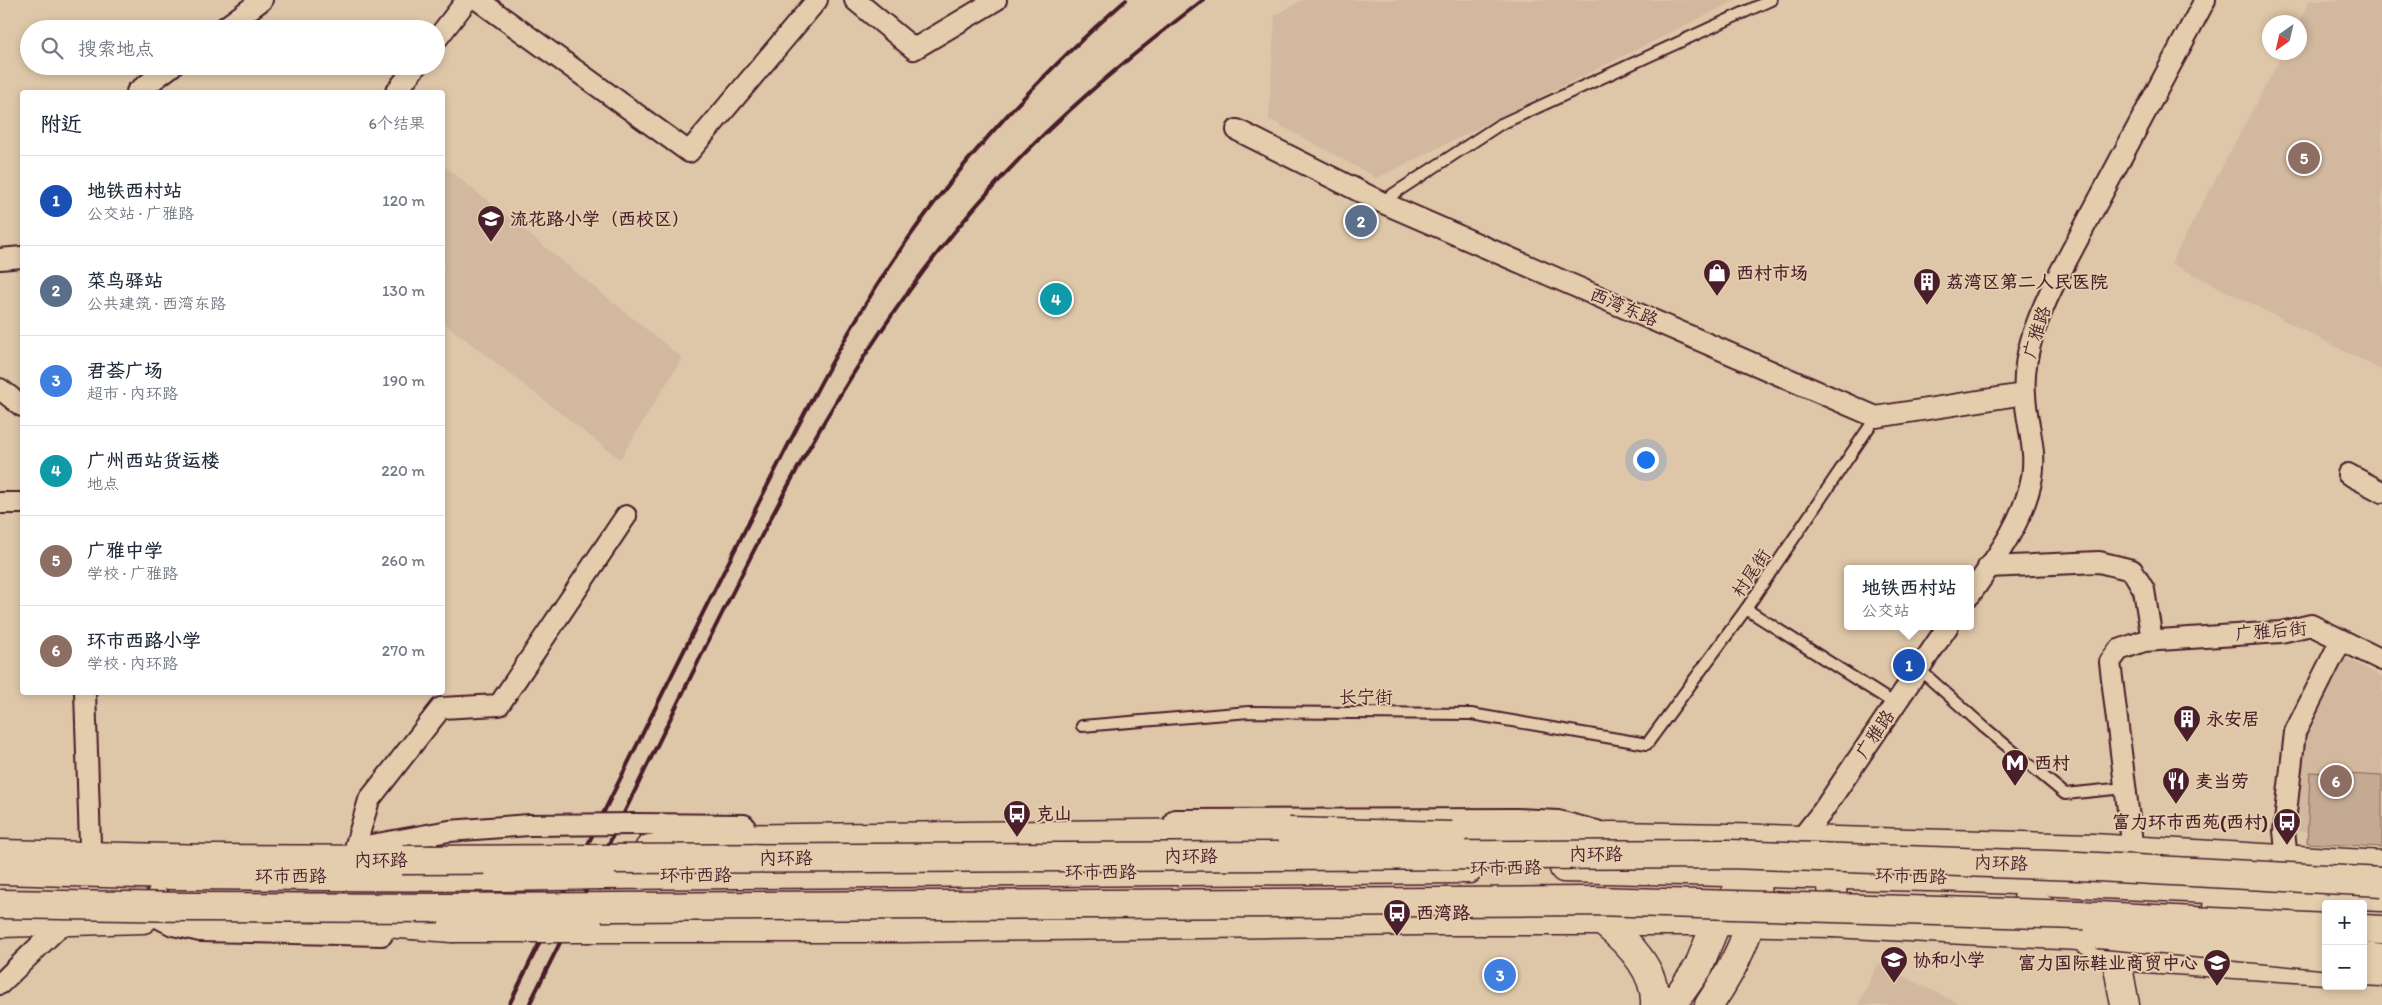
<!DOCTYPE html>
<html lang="zh">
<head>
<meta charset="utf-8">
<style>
	body { margin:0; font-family:Itim,"LXGW WenKai TC",sans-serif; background:#f2f2f3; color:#1f2937 }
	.controls { position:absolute; right:15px; bottom:15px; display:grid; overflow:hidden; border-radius:5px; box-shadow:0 2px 8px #0003 }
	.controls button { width:45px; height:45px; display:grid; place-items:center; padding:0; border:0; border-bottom:1px solid #e0e1e3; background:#fff; color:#1f2937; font:25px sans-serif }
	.compass { position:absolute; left:2262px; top:15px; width:45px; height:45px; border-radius:50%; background:#fff; box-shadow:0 2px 8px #0003; rotate:214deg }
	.you { position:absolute; left:1645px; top:459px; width:18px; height:18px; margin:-12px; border:4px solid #fff; border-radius:50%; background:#1a73e8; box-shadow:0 0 0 8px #1a73e833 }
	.badge { display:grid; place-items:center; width:32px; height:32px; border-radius:50%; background:#db2777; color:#fff; font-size:16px; font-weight:700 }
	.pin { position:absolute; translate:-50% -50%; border:2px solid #fff; box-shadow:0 1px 5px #0006 }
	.popup { position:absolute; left:1844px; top:565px; width:130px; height:65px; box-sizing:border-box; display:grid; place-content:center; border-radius:5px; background:#fff; filter:drop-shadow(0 1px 4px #0005); font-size:16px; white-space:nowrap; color:#747a83 }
	.popup b { font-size:19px; color:#1f2937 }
	.popup::after { content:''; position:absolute; left:50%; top:100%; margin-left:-10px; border:10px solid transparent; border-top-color:#fff }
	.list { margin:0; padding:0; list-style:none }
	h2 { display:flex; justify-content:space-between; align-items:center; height:65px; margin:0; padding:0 20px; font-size:21px }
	h2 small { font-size:16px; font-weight:400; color:#747a83 }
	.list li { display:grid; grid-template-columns:32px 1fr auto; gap:15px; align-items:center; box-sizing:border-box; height:90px; padding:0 20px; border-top:1px solid #e0e1e3 }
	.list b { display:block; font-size:19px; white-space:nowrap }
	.list p { margin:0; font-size:16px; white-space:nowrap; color:#747a83 }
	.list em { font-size:16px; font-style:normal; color:#747a83 }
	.icon { flex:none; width:28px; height:28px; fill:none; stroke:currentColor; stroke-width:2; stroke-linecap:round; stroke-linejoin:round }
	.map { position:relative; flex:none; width:2382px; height:1005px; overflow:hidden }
	.search { position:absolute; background:#fff; box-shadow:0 2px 8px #0003; left:20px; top:20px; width:425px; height:55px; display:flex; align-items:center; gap:12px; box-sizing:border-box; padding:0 18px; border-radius:28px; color:#747a83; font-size:19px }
	.panel { position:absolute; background:#fff; box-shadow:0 2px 8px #0003; left:20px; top:90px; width:425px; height:605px; border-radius:5px }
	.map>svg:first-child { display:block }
	.built { fill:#d1b89e }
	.green { fill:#c5aa93; stroke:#88645f }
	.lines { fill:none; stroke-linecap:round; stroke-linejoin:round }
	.lane-casing { stroke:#4a1f2b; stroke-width:14 }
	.street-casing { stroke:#4a1f2b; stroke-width:24 }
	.secondary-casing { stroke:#4a1f2b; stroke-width:31 }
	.primary-casing { stroke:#4a1f2b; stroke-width:31 }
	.highway-casing { stroke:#4a1f2b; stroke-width:31 }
	.lane { stroke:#e4cdad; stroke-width:10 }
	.street { stroke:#e4cdad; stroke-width:20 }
	.secondary { stroke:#e4cdad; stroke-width:28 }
	.primary { stroke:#e4cdad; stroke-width:28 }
	.highway { stroke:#e4cdad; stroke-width:28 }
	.rail { stroke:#4a1f2b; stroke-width:4 }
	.street-bridge-casing { stroke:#4a1f2b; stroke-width:24; stroke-linecap:butt }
	.secondary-bridge-casing { stroke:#4a1f2b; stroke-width:31; stroke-linecap:butt }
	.primary-bridge-casing { stroke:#4a1f2b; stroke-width:31; stroke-linecap:butt }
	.highway-bridge-casing { stroke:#4a1f2b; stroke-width:31; stroke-linecap:butt }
	.street-bridge { stroke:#e4cdad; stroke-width:20 }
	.secondary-bridge { stroke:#e4cdad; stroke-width:28 }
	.primary-bridge { stroke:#e4cdad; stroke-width:28 }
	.highway-bridge { stroke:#e4cdad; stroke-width:28 }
	.labels { text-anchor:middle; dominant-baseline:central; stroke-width:4; stroke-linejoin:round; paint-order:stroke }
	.poi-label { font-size:18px; font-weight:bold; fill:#4a1f2b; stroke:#e4cdad; text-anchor:start }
	.street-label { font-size:18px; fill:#4a1f2b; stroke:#e4cdad }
</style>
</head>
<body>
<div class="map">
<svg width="2382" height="1005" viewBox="0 0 2382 1005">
	<rect width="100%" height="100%" fill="#dec6a8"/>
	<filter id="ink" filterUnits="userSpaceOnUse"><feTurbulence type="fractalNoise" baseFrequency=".02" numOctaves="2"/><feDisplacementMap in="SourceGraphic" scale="10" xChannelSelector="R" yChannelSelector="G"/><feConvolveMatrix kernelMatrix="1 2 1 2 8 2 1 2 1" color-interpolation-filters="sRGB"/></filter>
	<g filter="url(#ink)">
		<g class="built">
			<path d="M1303,0h433l-359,178 -108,-59 6,-104z"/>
			<path d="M2310,0h72v370l-211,-107 112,-210 17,-1 -1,-30z"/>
			<path d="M442,164l240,194 -62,101 -177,-137z"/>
			<path d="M2335,652l47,25v156l-98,-2 11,-99z"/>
			<path d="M1878,964l84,41h-104z"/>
		</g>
		<path class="green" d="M2310,772l72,4v71l-75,-4z"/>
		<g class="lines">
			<defs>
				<g id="lane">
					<path d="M1381,202l118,-77 272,-125"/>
					<path d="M1746,609l149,95"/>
					<path d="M1919,669l66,59 80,66 60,-6"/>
					<path d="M1082,726l167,-14 222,2 176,30 99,-135 130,-192"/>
				</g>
				<g id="street">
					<path d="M478,0l211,152 128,-152"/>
					<path d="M855,0l59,49 82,-49"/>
					<path d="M223,29l39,-29"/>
					<path d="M436,40l31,-40"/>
					<path d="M137,92l35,-26"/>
					<path d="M396,92l20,-26"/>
					<path d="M1237,130l144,72 495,215 148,-23"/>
					<path d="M0,259l22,-2"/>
					<path d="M0,389l22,17"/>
					<path d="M2348,474l34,18"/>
					<path d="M0,503h22"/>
					<path d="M1988,567l111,-5 33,8 12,20 8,50"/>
					<path d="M1970,595c25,-36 54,-74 62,-118 5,-29 -6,-54 -7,-83 -3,-39 12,-75 29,-110l151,-284"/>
					<path d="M85,692l5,152"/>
					<path d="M1175,820l342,-1 41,2 39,10"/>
					<path d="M634,824l110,1"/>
					<path d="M529,825l-80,6 -94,17 14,-48 72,-92 58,-3 127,-189"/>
					<path d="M1800,840l22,-28 126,-186"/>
					<path d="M2133,851l-23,-189 9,-12 25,-9 137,-9 30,-7 71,35"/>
					<path d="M2287,860l-3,-29 11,-99 46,-92"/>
					<path d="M157,895l2,23 14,7 27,6 182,4"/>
					<path d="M0,984l64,-62"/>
				</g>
				<g id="secondary">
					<path d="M1464,842l147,-6 118,2 363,10 290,17"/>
					<path d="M649,849l67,-10"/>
					<path d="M1832,874l1,49"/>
					<path d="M2028,899l52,37 36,20 210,14"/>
					<path d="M391,917l22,8 39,3"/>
					<path d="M1602,921c25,20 55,49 53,84"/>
					<path d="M589,928h313l519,-7h296l116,2 247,13"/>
					<path d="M2116,956l9,49"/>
					<path d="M2363,971l19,1"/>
				</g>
				<g id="primary">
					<path d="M1564,868l406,10 412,19"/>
					<path d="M0,870l174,5 325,2"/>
					<path d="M601,875l868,-6"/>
					<path d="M2217,907l109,7"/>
					<path d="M329,919l84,6"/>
					<path d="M0,923l143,-4"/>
					<path d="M1672,1005l26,-37 19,-47 21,-31 62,-50"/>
					<path d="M1709,1005c25,-37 46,-77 48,-123"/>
				</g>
				<g id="highway">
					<path d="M716,839l573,-7"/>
					<path d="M0,854l210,5 192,1"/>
					<path d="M2363,929l19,1"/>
					<path d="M2363,957l19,2"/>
				</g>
			</defs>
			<use href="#lane" class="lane-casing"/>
			<use href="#street" class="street-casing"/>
			<use href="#secondary" class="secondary-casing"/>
			<use href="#primary" class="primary-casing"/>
			<use href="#highway" class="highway-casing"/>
			<use href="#lane" class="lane"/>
			<use href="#street" class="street"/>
			<use href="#secondary" class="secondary"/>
			<use href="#primary" class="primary"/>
			<use href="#highway" class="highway"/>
			<g class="rail">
				<path d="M509,1005c70,-143 140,-286 212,-428 50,-97 97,-197 155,-290 68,-108 154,-204 250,-287"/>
				<path d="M529,1005c57,-114 113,-228 169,-343 80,-162 158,-317 278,-456 68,-79 145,-143 227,-206"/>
			</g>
			<defs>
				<path id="street-bridge" d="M529,825l105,-1"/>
				<path id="secondary-bridge" d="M452,928h137"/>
				<path id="primary-bridge" d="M499,877l102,-2"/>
				<g id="highway-bridge">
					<path d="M1289,832l163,4"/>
					<path d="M402,860l1328,-6 348,12 304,16"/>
					<path d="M0,904l189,3 258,1 1147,-7 485,14 247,13"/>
					<path d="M2098,934l228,21"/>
				</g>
			</defs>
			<use href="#street-bridge" class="street-bridge-casing"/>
			<use href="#secondary-bridge" class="secondary-bridge-casing"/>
			<use href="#primary-bridge" class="primary-bridge-casing"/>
			<use href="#highway-bridge" class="highway-bridge-casing"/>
			<use href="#street-bridge" class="street-bridge"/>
			<use href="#secondary-bridge" class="secondary-bridge"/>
			<use href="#primary-bridge" class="primary-bridge"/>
			<use href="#highway-bridge" class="highway-bridge"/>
		</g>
	</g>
	<defs>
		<symbol id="school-pin" viewBox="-11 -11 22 30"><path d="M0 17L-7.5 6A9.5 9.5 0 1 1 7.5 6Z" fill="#4a1f2b" stroke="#e4cdad"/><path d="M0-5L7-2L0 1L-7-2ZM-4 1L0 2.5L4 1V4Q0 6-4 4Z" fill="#fff"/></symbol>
		<symbol id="shop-pin" viewBox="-11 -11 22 30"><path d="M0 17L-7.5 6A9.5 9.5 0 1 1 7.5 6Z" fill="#4a1f2b" stroke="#e4cdad"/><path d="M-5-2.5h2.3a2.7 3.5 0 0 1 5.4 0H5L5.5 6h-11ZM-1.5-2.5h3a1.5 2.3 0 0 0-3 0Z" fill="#fff"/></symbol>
		<symbol id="building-pin" viewBox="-11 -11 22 30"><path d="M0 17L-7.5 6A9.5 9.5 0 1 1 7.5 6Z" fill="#4a1f2b" stroke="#e4cdad"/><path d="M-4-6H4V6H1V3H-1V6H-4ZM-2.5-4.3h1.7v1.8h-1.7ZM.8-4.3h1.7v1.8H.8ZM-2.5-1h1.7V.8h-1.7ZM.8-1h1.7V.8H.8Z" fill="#fff"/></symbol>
		<symbol id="metro-pin" viewBox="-11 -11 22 30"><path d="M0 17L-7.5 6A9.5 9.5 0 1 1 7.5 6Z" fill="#4a1f2b" stroke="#e4cdad"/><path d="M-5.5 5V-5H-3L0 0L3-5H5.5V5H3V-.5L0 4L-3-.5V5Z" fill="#fff"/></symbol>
		<symbol id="restaurant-pin" viewBox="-11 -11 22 30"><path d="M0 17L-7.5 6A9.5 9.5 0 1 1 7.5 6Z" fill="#4a1f2b" stroke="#e4cdad"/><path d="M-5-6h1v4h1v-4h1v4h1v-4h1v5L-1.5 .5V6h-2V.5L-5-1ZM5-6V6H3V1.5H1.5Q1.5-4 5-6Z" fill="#fff"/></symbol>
		<symbol id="bus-pin" viewBox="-11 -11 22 30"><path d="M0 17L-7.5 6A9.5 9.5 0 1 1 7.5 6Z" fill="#4a1f2b" stroke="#e4cdad"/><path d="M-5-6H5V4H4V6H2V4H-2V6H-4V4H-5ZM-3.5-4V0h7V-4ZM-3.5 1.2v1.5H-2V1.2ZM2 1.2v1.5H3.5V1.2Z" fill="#fff"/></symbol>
	</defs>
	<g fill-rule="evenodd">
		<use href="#school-pin" x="475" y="203" width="32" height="43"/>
		<use href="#shop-pin" x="1701" y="257" width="32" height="43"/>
		<use href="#building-pin" x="1911" y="266" width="32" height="43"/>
		<use href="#building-pin" x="2171" y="703" width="32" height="43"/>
		<use href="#metro-pin" x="1999" y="747" width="32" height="43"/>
		<use href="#restaurant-pin" x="2160" y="765" width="32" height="43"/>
		<use href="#bus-pin" x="1001" y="798" width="32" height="43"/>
		<use href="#bus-pin" x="2271" y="806" width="32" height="43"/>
		<use href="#bus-pin" x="1381" y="897" width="32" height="43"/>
		<use href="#school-pin" x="1878" y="944" width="32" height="43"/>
		<use href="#school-pin" x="2201" y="947" width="32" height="43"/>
	</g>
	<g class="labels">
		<g class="poi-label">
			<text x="510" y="219">流花路小学（西校区）</text>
			<text x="1736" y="273">西村市场</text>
			<text x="1946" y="282">荔湾区第二人民医院</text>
			<text x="2206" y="719">永安居</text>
			<text x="2034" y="763">西村</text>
			<text x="2195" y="781">麦当劳</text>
			<text x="1036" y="814">克山</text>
			<text x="2268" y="822" text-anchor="end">富力环市西苑(西村)</text>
			<text x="1416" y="913">西湾路</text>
			<text x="1913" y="960">协和小学</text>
			<text x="2198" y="963" text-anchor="end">富力国际鞋业商贸中心</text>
		</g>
		<g class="street-label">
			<text transform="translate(1624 307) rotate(23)">西湾东路</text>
			<text transform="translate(2037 332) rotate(-73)">广雅路</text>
			<text transform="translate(1751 573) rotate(-56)">村尾街</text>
			<text transform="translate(2271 631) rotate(-5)">广雅后街</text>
			<text x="1366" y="697">长宁街</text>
			<text transform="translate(1875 734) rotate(-56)">广雅路</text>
			<text x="1596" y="854">内环路</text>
			<text x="1191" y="856">内环路</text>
			<text x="786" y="858">内环路</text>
			<text x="381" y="860">内环路</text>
			<text transform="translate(2001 863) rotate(2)">内环路</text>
			<text transform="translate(1506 868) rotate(-1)">环市西路</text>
			<text x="1101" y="872">环市西路</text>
			<text x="696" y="875">环市西路</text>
			<text x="291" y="876">环市西路</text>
			<text transform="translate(1911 876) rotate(2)">环市西路</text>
		</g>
	</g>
</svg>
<div class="controls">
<button>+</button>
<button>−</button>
</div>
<svg class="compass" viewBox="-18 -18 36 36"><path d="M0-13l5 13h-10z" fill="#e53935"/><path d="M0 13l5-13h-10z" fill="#747a83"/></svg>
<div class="you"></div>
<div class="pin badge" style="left:1909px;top:665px;background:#1a4fb4">1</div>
<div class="popup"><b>地铁西村站</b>公交站</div>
<div class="pin badge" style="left:1361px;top:221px;background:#5c6f8a">2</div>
<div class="pin badge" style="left:1500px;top:975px;background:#3f7fe0">3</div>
<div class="pin badge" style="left:1056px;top:299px;background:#0f9aa8">4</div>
<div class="pin badge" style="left:2304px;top:158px;background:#8d6e63">5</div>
<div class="pin badge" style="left:2336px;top:781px;background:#8d6e63">6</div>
<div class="search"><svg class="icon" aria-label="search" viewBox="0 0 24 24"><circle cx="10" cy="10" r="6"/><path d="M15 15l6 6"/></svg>搜索地点</div>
<section class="panel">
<h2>附近<small>6个结果</small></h2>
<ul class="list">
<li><span class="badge" style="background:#1a4fb4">1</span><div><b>地铁西村站</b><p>公交站 · 广雅路</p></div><em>120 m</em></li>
<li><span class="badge" style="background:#5c6f8a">2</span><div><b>菜鸟驿站</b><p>公共建筑 · 西湾东路</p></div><em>130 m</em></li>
<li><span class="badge" style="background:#3f7fe0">3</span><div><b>君荟广场</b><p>超市 · 内环路</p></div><em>190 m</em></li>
<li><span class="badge" style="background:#0f9aa8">4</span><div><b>广州西站货运楼</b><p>地点</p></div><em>220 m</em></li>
<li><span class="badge" style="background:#8d6e63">5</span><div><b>广雅中学</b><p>学校 · 广雅路</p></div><em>260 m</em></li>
<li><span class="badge" style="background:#8d6e63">6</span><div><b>环市西路小学</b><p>学校 · 内环路</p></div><em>270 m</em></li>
</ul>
</section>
</div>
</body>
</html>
